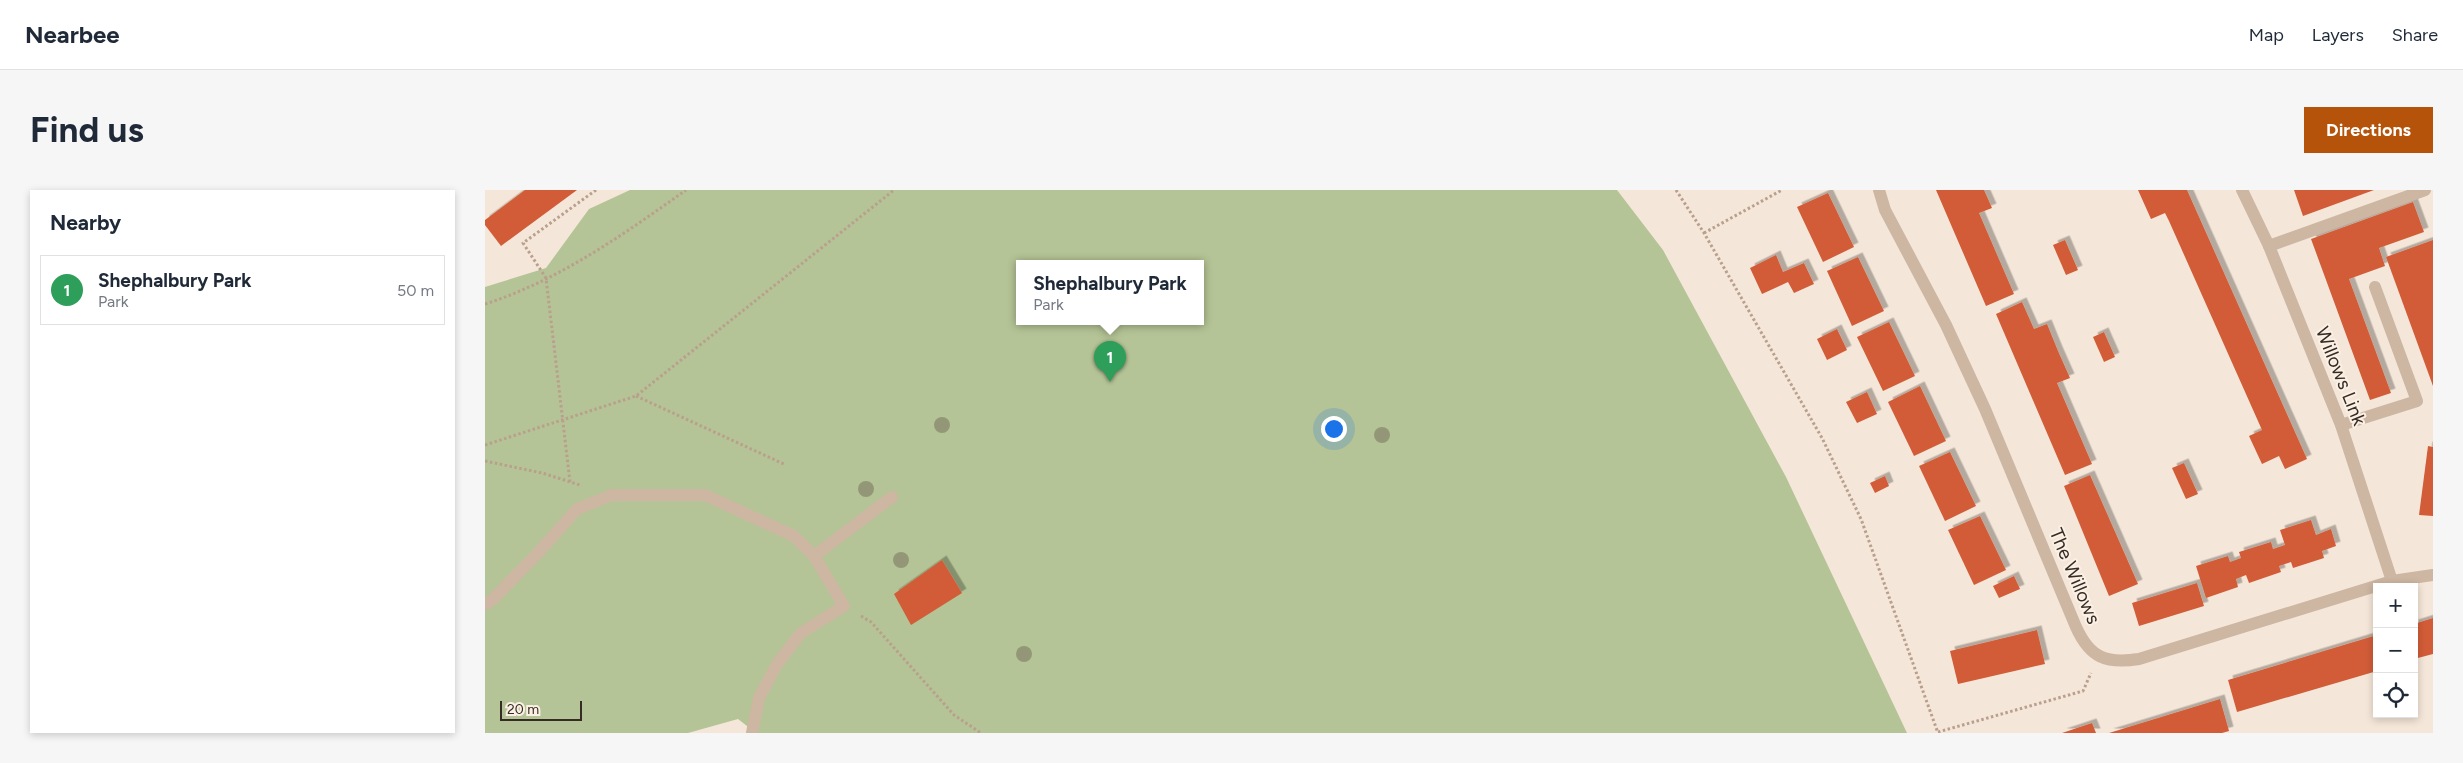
<!DOCTYPE html>
<html lang="en">
<head>
<meta charset="utf-8">
<style>
	body { margin:0; font-family:Figtree,sans-serif; background:#f6f6f7; color:#1f2937 }
	.controls { position:absolute; right:15px; bottom:15px; display:grid; overflow:hidden; border-radius:0px; box-shadow:0 2px 8px #0003 }
	.controls button { width:45px; height:45px; display:grid; place-items:center; padding:0; border:0; border-bottom:1px solid #e0e1e3; background:#fff; color:#1f2937; font:25px sans-serif }
	.scale { position:absolute; left:15px; bottom:12px; width:82px; box-sizing:border-box; padding-left:5px; border:2px solid #372b25; border-top:0; font-size:14px; line-height:18px; white-space:nowrap; color:#372b25; -webkit-text-stroke:4px #fbf0e4; paint-order:stroke }
	.you { position:absolute; left:848px; top:238px; width:18px; height:18px; margin:-12px; border:4px solid #fff; border-radius:50%; background:#1a73e8; box-shadow:0 0 0 8px #1a73e833 }
	.badge { display:grid; place-items:center; width:32px; height:32px; border-radius:50%; background:#b45309; color:#fff; font-size:16px; font-weight:700 }
	.pin { position:absolute; translate:-50% -41px; filter:drop-shadow(0 1px 2px #0008) }
	.pin::after { content:''; position:absolute; top:26px; width:18px; height:15px; background:inherit; clip-path:polygon(0 0,100% 0,50% 100%) }
	.popup { position:absolute; left:531px; top:70px; width:188px; height:65px; box-sizing:border-box; display:grid; place-content:center; border-radius:0px; background:#fff; filter:drop-shadow(0 1px 4px #0005); font-size:16px; white-space:nowrap; color:#747a83 }
	.popup b { font-size:19px; color:#1f2937 }
	.popup::after { content:''; position:absolute; left:50%; top:100%; margin-left:-10px; border:10px solid transparent; border-top-color:#fff }
	.list { margin:0; padding:0; list-style:none }
	h2 { display:flex; justify-content:space-between; align-items:center; height:65px; margin:0; padding:0 20px; font-size:21px }
	h2 small { font-size:16px; font-weight:400; color:#747a83 }
	.list li { display:grid; grid-template-columns:32px 1fr auto; gap:15px; align-items:center; box-sizing:border-box; height:70px; margin:0 10px 10px; padding:0 10px; border:1px solid #e0e1e3; border-radius:0px }
	.list b { display:block; font-size:19px; white-space:nowrap }
	.list p { margin:0; font-size:16px; white-space:nowrap; color:#747a83 }
	.list em { font-size:16px; font-style:normal; color:#747a83 }
	.icon { flex:none; width:28px; height:28px; fill:none; stroke:currentColor; stroke-width:2; stroke-linecap:round; stroke-linejoin:round }
	.map { position:relative; flex:none; width:1948px; height:543px; overflow:hidden; border-radius:0px }
	header { display:flex; align-items:center; gap:30px; box-sizing:border-box; height:70px; padding:0 25px; background:#fff; border-bottom:1px solid #e0e1e3 }
	header strong { font-size:24px }
	nav { display:flex; gap:28px; margin-inline-start:auto; font-size:18px }
	.intro { display:flex; align-items:center; justify-content:space-between; box-sizing:border-box; height:120px; padding:0 30px }
	h1 { margin:0; font-size:35px }
	.button { padding:12px 22px; border-radius:0px; background:#b45309; color:#fff; font-size:18px; font-weight:700 }
	main { display:flex; gap:30px; padding:0 30px }
	aside { flex:1; background:#fff; border-radius:0px; box-shadow:0 2px 8px #0003 }
	.map>svg:first-child { display:block }
	.green { fill:#b5c496; fill-rule:evenodd }
	.building { fill:#d25c37; filter:url(#shadow) }
	.lines { fill:none; stroke-linecap:round; stroke-linejoin:round }
	.path { stroke:#b99f8d; stroke-width:3; stroke-dasharray:2.5 2.5; stroke-linecap:butt }
	.lane { stroke:#cdb6a2; stroke-width:12 }
	.street { stroke:#cdb6a2; stroke-width:12 }
	.tree { fill:#949777 }
	.labels { text-anchor:middle; dominant-baseline:central; stroke-width:4; stroke-linejoin:round; paint-order:stroke }
	.street-label { font-size:19px; fill:#372b25; stroke:#fbf0e4 }
</style>
</head>
<body>
<header>
<strong>Nearbee</strong>
<nav><a>Map</a><a>Layers</a><a>Share</a></nav>
</header>
<div class="intro"><h1>Find us</h1><a class="button">Directions</a></div>
<main>
<aside>
<h2>Nearby<small></small></h2>
<ul class="list">
<li><span class="badge" style="background:#2e9e5b">1</span><div><b>Shephalbury Park</b><p>Park</p></div><em>50 m</em></li>
</ul>
</aside>
<div class="map">
<svg width="1948" height="543" viewBox="0 0 1948 543">
	<defs>
		<filter id="shadow"><feDropShadow dx="4.5" dy="-4.5" stdDeviation="0" flood-color="#0004"/></filter>
	</defs>
	<rect width="100%" height="100%" fill="#f4e6d8"/>
	<path class="green" d="M145,0h987l46,60 123,227 121,256h-1151l-18,-14 -50,14h-203v-446l61,-19 43,-59zM535,73h180v58h-180z"/>
	<g class="building">
		<path d="M40,0h52l-76,56 -16,-21v-5z"/>
		<path d="M1451,0h48l8,18 -13,5 35,81 -28,12z"/>
		<path d="M1653,0h49l120,269 -22,10 -6,-13 -17,8 -13,-28 13,-6 -93,-209 -4,-8 -14,6z"/>
		<path d="M1809,0h80l-71,26z"/>
		<path d="M1343,3l26,54 -31,15 -26,-55z"/>
		<path d="M1928,12l11,30 -45,16 6,18 -36,13 42,114 -21,7 -59,-161z"/>
		<path d="M1580,50l13,30 -12,5 -13,-30z"/>
		<path d="M1948,50v146l-47,-129z"/>
		<path d="M1291,65l7,17 21,-9 10,21 -20,9 -6,-11 -26,12 -12,-26z"/>
		<path d="M1373,67l26,54 -32,15 -25,-55z"/>
		<path d="M1537,112l12,27 13,-5 11,27 12,27 -13,5 35,81 -27,11 -69,-161z"/>
		<path d="M1404,132l26,54 -32,15 -26,-54z"/>
		<path d="M1352,139l10,21 -20,10 -10,-21z"/>
		<path d="M1619,142l11,25 -11,5 -11,-25z"/>
		<path d="M1435,196l26,55 -32,15 -26,-54z"/>
		<path d="M1382,202l10,22 -20,9 -11,-21z"/>
		<path d="M1943,256l5,1v69l-14,-1z"/>
		<path d="M1465,262l26,54 -31,15 -26,-55z"/>
		<path d="M1699,273l14,31 -12,5 -14,-31z"/>
		<path d="M1605,285l48,109 -29,12 -45,-110z"/>
		<path d="M1400,286l4,10 -14,7 -5,-10z"/>
		<path d="M1495,326l26,54 -32,15 -26,-55z"/>
		<path d="M1826,330l5,15 15,-6 5,17 -14,5 2,7 -31,10 -2,-6 -12,4 2,6 -32,11 -3,-8 -10,4 2,8 -32,11 -10,-32 32,-10 2,6 11,-4 -2,-6 32,-10 2,7 12,-4 -5,-15z"/>
		<path d="M457,370l20,33 -51,32 -17,-31z"/>
		<path d="M1529,386l6,13 -21,9 -6,-12z"/>
		<path d="M1712,393l7,23 -65,20 -7,-23z"/>
		<path d="M1948,428v36l-19,5v-35z"/>
		<path d="M1552,440l8,34 -87,20 -8,-33z"/>
		<path d="M1892,445v36l-140,41 -9,-32z"/>
		<path d="M1735,509l9,32 -7,2h-113z"/>
		<path d="M1607,533l4,10h-34z"/>
	</g>
	<g class="lines">
		<g class="path">
			<path d="M1191,0l28,43 118,205 39,81 77,214"/>
			<path d="M1219,43l78,-43"/>
			<path d="M0,114c73,-23 139,-70 201,-114"/>
			<path d="M151,206l150,69"/>
			<path d="M0,255l151,-49 258,-206"/>
			<path d="M0,271l57,12 38,12"/>
			<path d="M85,292l-24,-204 -23,-35 73,-53"/>
			<path d="M376,426l10,6 83,93 27,18"/>
			<path d="M1453,542l145,-41 8,-18"/>
		</g>
		<g class="lane">
			<path d="M1784,56l156,-56"/>
			<path d="M1856,235l76,-24 -42,-114"/>
			<path d="M329,366l78,-59"/>
			<path d="M0,414l7,-4 45,-46 40,-45 35,-14h93l89,41 20,20 30,50 -43,27 -24,31 -18,34 -7,35"/>
		</g>
		<g class="street">
			<path d="M1394,0l6,20 61,115 39,84 91,218c14,31 30,37 63,32l253,-78 41,-6"/>
			<path d="M1757,0l27,56 72,179 51,156"/>
		</g>
	</g>
	<g class="tree">
		<circle cx="457" cy="235" r="8"/>
		<circle cx="897" cy="245" r="8"/>
		<circle cx="381" cy="299" r="8"/>
		<circle cx="416" cy="370" r="8"/>
		<circle cx="539" cy="464" r="8"/>
	</g>
	<g class="labels">
		<g class="street-label">
			<text transform="translate(1856 186) rotate(68)">Willows Link</text>
			<text transform="translate(1590 386) rotate(67)">The Willows</text>
		</g>
	</g>
</svg>
<div class="controls">
<button>+</button>
<button>−</button>
<button><svg class="icon" aria-label="locate" viewBox="0 0 24 24"><circle cx="12" cy="12" r="6"/><path d="M12 2v4M12 18v4M2 12h4M18 12h4"/></svg></button>
</div>
<div class="scale">20 m</div>
<div class="you"></div>
<div class="pin badge" style="left:625px;top:192px;background:#2e9e5b">1</div>
<div class="popup"><b>Shephalbury Park</b>Park</div>
</div>
</main>
</body>
</html>
